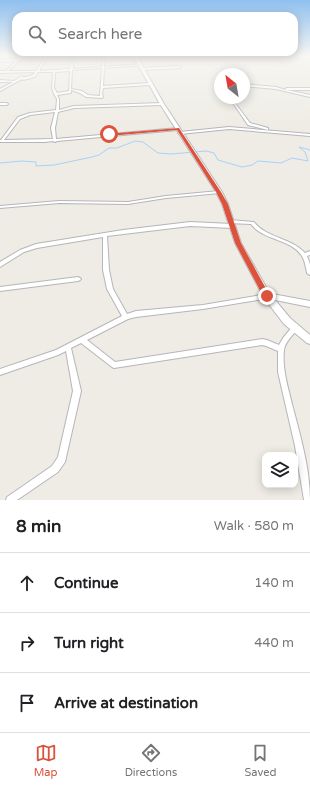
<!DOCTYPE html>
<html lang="en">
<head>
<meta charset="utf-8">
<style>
	body { margin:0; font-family:"Varela Round",sans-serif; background:#f6f6f6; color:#202124 }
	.controls { position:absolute; right:12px; bottom:12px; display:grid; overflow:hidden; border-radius:8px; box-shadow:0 2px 10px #0003 }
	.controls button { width:36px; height:36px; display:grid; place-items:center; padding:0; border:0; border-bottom:1px solid #e0e0e0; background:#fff; color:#202124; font:20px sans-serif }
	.compass { position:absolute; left:214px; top:68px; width:36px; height:36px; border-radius:50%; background:#fff; box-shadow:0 2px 10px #0003; rotate:329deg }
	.stop { position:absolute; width:12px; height:12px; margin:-9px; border:3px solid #dd523b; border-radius:50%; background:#fff }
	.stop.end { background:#dd523b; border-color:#fff; box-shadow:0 1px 4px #0008 }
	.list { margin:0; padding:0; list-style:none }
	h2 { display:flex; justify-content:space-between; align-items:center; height:52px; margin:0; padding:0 16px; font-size:17px }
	h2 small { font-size:13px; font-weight:400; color:#757577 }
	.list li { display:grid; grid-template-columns:26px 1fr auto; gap:12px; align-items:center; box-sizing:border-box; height:60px; padding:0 16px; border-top:1px solid #e0e0e0 }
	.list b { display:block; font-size:15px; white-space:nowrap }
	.list em { font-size:13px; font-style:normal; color:#757577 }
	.icon { flex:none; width:22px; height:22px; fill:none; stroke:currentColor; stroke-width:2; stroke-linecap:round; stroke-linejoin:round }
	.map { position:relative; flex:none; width:310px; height:500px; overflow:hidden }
	.search { position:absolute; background:#fff; box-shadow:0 2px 10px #0003; left:12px; right:12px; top:12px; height:44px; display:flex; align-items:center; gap:10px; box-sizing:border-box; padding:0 14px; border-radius:12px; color:#757577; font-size:15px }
	.sheet { height:232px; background:#fff }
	nav { display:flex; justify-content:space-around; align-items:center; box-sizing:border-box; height:56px; border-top:1px solid #e0e0e0; background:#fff; font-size:11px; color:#757577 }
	nav a { display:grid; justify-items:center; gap:2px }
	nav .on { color:#dd523b }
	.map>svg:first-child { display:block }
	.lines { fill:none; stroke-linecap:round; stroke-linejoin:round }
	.stream { stroke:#a9d1f9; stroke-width:1 }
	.minor-casing { stroke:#b5b6ba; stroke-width:2 }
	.tertiary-casing { stroke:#b5b6ba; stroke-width:2 }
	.secondary-casing { stroke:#b6b8bd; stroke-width:2 }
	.minor { fill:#fff; fill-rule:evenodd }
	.tertiary { fill:#fff; fill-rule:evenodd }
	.secondary { fill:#fff; fill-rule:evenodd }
	.route { fill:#dd523b }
</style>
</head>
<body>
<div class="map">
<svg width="310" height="500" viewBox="0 0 310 500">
	<rect width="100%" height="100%" fill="#eeece4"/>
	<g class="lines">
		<path class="stream" d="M0,163l22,-2 14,1v4l18,-1 38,-8 7,-2 10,-7h8l18,-7 8,1 15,11 13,1 35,-3 8,2 4,7 24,7 10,-2 6,-4 23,2 11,-5 16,3 -3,-9 -6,-5 11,3"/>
		<defs>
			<g id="minor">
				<path d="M21,56h2l-3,4 -1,1 -11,10h28l10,-15h2l-9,15 31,-2 1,-9 2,-4h2l-2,4v9l29,-2 1,-11h2l-1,11 36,-3 1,1 -37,3 -1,18 47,-3 1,1 -1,1 -47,3 -1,6 1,3 -1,1 -16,-1 -6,-4 -9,-3v3l-14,2 2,4v11l15,-4 88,-3 1,1 -1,1 -88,3 -16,4 -3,16 1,11 122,-11 2,1 -2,1 -121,11 -2,1 -2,-1 -8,1h-45v-2h1l17,-23 12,-4 26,-3 1,-11 -3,-5 -2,-6 1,-16h-15l-3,5 -12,3 -1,-1 -22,12v-2l13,-7h-13v-2l14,1 8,-5 2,1 -2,1 11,-3 2,-3 -35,1v-2h6l10,-10 -16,1v-2l17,-1zM102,68l-2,26v2l-12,-1 -6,-4 -11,-2 1,-19zM70,71l-1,20 -12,2 -3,-5 1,-16zM55,112l-4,16 2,11 -49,1 16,-21 10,-4z"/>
				<path d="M180,66l1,2 -38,2 -1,-1 1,-1z"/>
				<path d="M244,84l32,3 10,3v-2h24v2h-23l23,5v2l-34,-8 -32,-3z"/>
				<path d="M231,98h2l2,5 15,20 18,5v2l-20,-5 -15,-22z"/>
				<path d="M0,103h7l1,1 -1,1h-7z"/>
				<path d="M229,127l81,7v2l-81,-7 -49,5 -2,-1 2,-1z"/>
				<path d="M219,191h1v2l-54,5 -38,6 -69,-1 -59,5v-2l59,-5 69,1 38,-6z"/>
				<path d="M230,220l24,2c12,16 36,15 51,31l5,-2v4l-3,1 3,8v11l-2,-1 -1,-1c-1,-5 -2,-11 -4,-15 -9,-19 -40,-17 -52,-34l-23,-1v-2z"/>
				<path d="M190,222l42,2 2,2 -2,2 -42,-2 -83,10 2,34 4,19 14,25 9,-3 67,-6 64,-11h2l1,2 -1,2 -66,11 -67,8 -8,2 -41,21 28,22 147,-23 5,1 12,5 4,-7 10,-12 2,-1 2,1 1,2 -1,2c-5,6 -12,12 -13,20 -2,19 4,37 8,54 8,31 18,64 18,96h-6l-9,-54 -17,-74v-21l-12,-5 -4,-1 -148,23 -2,-1 -31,-24 -10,5 10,43 -16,71 -7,10 -41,28h-11l1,-3 45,-31 6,-9 15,-66 -7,-40 -8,4 -58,20v-6l56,-19 66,-34 -15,-27 -4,-19v-33l-66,11 -13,4 -24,15v-5l20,-12 16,-6 87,-14z"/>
				<path d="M78,277l2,1 1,1 -1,1 -2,1 -78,10v-4z"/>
			</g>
			<path id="tertiary" d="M267,293l43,8v6l-45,-9 -1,-2 1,-2z"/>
			<path id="secondary" d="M133,56h4l27,48 58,88 6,12 13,39 29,51 20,24 20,17v9l-3,-1 -23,-19 -20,-26 -29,-55 -13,-39 -6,-12 -56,-88z"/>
		</defs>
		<use href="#minor" class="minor-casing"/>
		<use href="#tertiary" class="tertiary-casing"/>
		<use href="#secondary" class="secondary-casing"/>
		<use href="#minor" class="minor"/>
		<use href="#tertiary" class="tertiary"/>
		<use href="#secondary" class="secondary"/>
	</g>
	<linearGradient id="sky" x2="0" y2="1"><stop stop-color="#8fc0ef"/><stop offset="0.44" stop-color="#f7f6f3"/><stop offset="1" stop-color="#f7f6f3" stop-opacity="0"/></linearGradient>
	<rect width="310" height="126" fill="url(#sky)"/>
	<path class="route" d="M179,128l42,64 7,12 13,39 28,51v4h-5l-29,-55 -13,-39 -6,-12 -39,-62 -68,6 -2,-2z"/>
</svg>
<div class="controls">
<button><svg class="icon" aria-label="layers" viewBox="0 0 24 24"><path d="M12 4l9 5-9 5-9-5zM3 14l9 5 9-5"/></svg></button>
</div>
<svg class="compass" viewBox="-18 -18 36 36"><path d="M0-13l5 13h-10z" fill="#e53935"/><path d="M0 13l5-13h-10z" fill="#757577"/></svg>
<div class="stop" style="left:109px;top:134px"></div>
<div class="stop end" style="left:267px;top:296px"></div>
<div class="search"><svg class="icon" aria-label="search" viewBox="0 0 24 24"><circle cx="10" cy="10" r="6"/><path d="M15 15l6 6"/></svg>Search here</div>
</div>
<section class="sheet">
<h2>8 min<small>Walk · 580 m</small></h2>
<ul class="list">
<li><svg class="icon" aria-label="ahead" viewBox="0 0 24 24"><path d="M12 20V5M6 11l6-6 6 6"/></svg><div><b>Continue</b></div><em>140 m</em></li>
<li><svg class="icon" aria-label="right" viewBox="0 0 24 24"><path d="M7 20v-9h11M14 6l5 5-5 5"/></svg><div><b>Turn right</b></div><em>440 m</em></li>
<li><svg class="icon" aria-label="arrive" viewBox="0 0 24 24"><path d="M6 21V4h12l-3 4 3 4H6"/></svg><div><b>Arrive at destination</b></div></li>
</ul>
</section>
<nav>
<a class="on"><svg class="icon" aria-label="map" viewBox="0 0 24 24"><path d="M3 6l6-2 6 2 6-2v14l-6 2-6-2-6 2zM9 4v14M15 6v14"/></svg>Map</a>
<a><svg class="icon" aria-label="directions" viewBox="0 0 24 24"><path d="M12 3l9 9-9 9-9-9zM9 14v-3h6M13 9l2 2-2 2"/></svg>Directions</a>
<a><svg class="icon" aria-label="saved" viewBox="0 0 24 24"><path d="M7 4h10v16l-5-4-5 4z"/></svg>Saved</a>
</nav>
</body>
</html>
